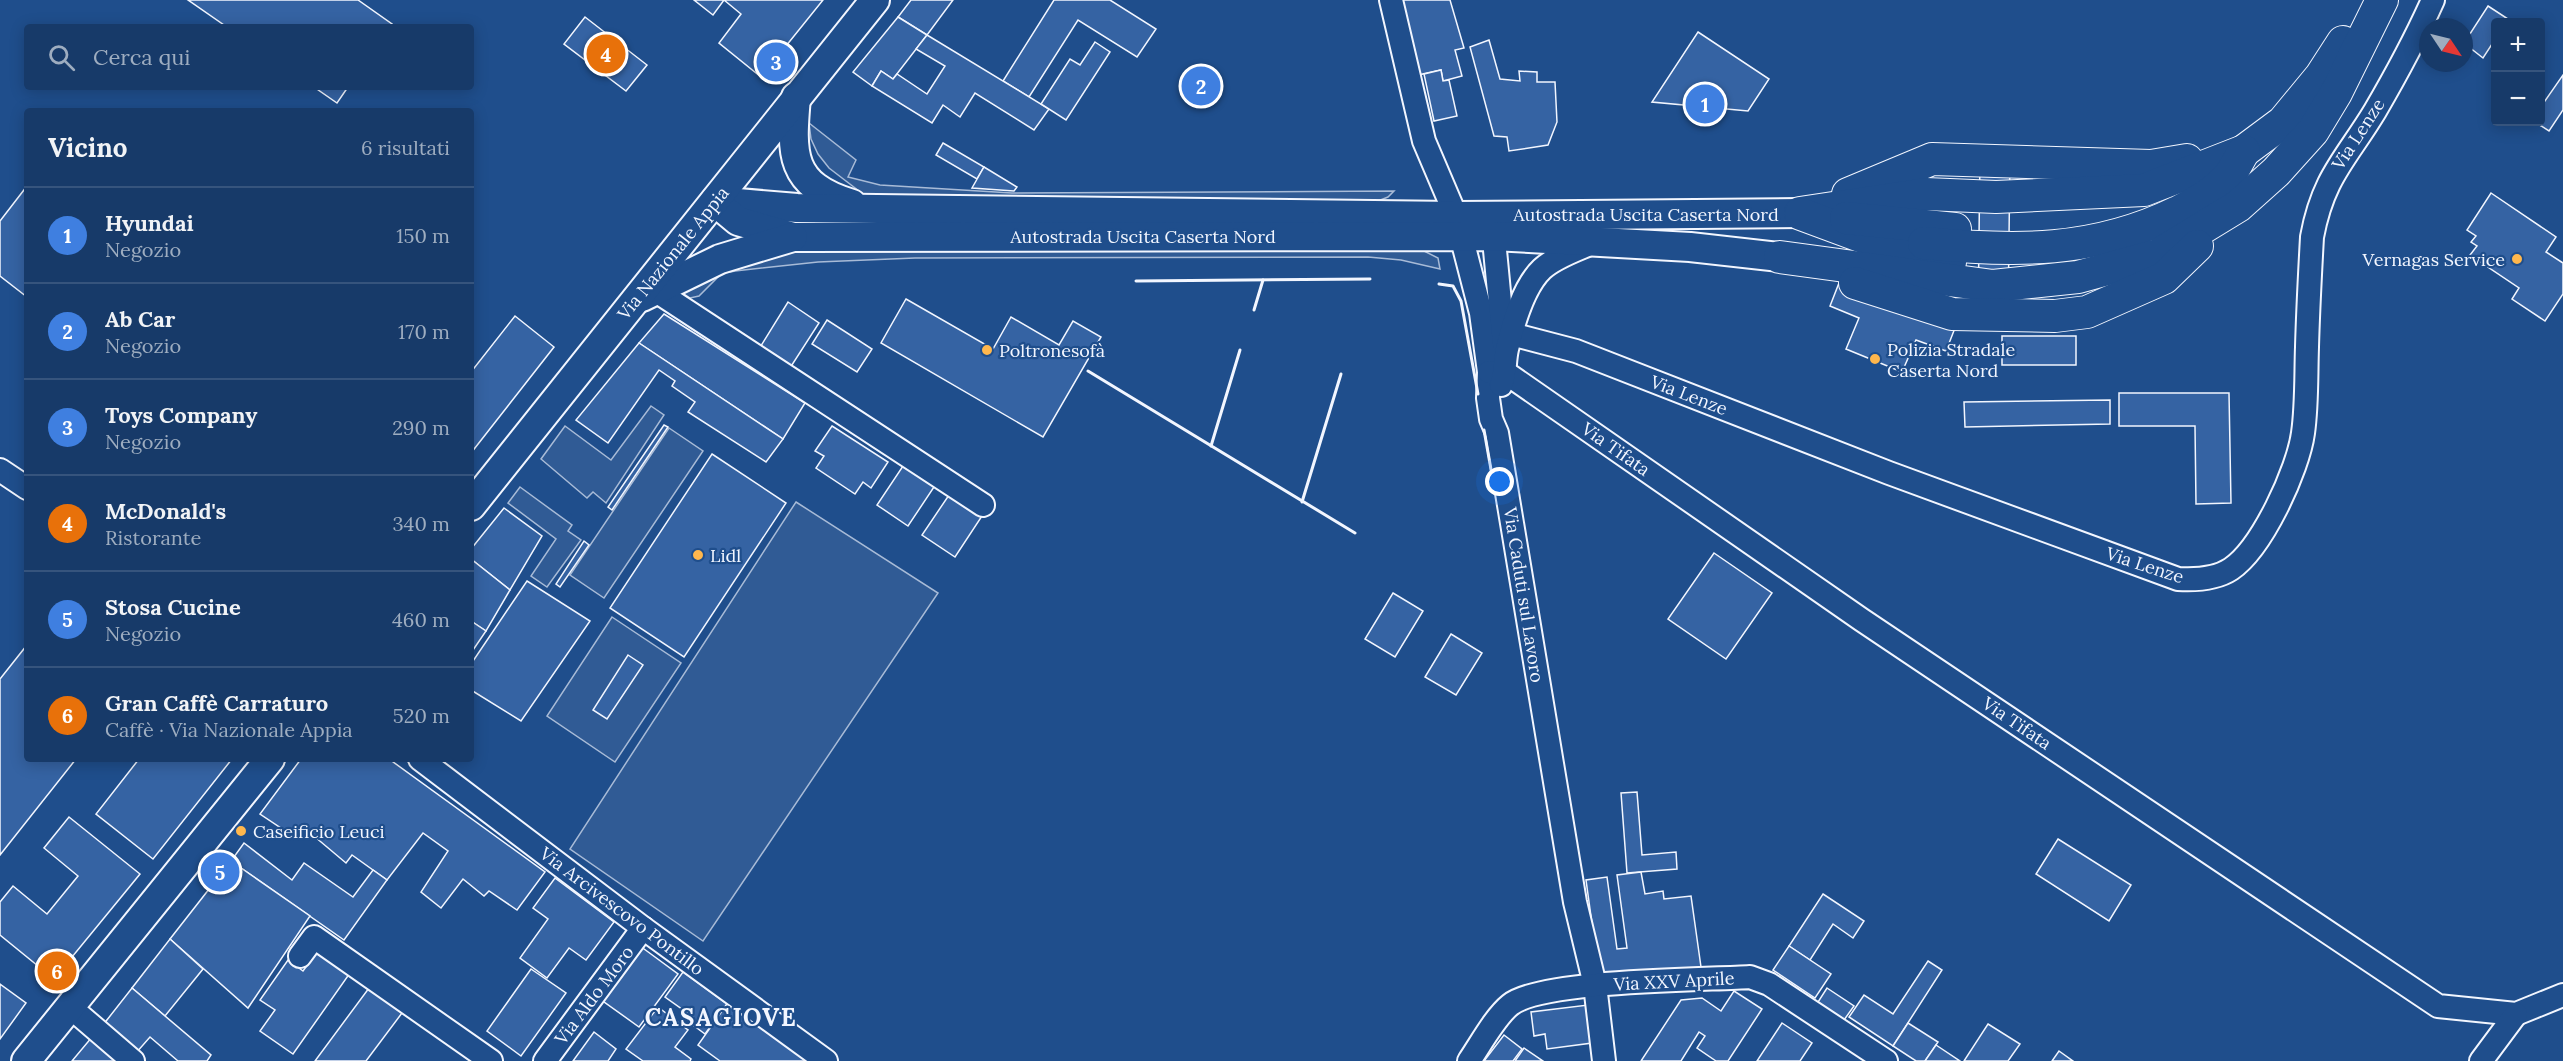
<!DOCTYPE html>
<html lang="it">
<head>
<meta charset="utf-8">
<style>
	body { margin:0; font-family:Lora,serif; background:#20416f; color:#f1f3f6 }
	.controls { position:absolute; right:18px; top:18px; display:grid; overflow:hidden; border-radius:6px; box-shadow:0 3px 15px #0003 }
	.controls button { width:54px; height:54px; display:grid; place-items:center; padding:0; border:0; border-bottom:2px solid #36547d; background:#173a69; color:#f1f3f6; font:30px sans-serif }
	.compass { position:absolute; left:2419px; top:18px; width:54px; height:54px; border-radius:50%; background:#173a69; box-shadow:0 3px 15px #0003; rotate:125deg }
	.you { position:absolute; left:1500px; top:482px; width:21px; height:21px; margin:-15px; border:4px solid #fff; border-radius:50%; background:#1a73e8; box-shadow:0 0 0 9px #1a73e833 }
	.badge { display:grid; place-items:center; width:39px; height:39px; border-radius:50%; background:#8abfa5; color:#fff; font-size:20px; font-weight:700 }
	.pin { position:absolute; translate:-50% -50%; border:3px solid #fff; box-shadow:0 2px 6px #0006 }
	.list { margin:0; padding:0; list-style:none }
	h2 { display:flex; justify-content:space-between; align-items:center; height:78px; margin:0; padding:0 24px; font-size:26px }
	h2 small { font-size:20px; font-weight:400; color:#9eadc0 }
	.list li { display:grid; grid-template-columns:39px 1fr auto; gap:18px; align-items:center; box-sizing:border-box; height:96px; padding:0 24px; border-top:2px solid #36547d }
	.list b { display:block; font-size:22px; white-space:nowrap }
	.list p { margin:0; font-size:20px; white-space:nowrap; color:#9eadc0 }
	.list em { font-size:20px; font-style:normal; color:#9eadc0 }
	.icon { flex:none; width:33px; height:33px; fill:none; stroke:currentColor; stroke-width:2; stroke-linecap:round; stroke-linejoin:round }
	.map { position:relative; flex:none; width:2563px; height:1061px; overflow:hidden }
	.search { position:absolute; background:#173a69; box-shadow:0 3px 15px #0003; left:24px; top:24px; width:450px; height:66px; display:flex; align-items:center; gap:15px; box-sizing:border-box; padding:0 21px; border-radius:6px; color:#9eadc0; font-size:22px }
	.panel { position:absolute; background:#173a69; box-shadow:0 3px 15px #0003; left:24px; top:108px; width:450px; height:654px; border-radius:6px }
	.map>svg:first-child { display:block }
	.built { fill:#305b95; stroke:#a8bbd7; stroke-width:1.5 }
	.building { fill:#3563a3; stroke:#f2f6ff; stroke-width:1.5 }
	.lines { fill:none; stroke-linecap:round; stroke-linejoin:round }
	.minor-casing { stroke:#f2f6ff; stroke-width:26 }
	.major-casing { stroke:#f2f6ff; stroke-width:32 }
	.highway-casing { stroke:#f2f6ff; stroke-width:34 }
	.minor { stroke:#1f4e8c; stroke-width:22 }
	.major { stroke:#1f4e8c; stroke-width:28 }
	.highway { stroke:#1f4e8c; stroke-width:32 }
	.wall { stroke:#f2f6ff; stroke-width:3 }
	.poi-dot { fill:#ffb74d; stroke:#1f4e8c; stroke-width:2 }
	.labels { text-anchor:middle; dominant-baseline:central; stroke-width:4.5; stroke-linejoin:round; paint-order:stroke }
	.street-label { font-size:18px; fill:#f2f6ff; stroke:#1f4e8c }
	.poi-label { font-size:18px; fill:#f2f6ff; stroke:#1f4e8c; text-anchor:start }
	.district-label { font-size:24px; font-weight:bold; letter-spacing:1.5px; fill:#f2f6ff; stroke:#1f4e8c }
</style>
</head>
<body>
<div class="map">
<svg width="2563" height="1061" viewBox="0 0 2563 1061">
	<rect width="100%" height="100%" fill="#1f4e8c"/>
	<g class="built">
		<path d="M809,123l47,37 -8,17 32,8 132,8 382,-2 -6,6 -10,4 -368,-1 -147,-6 -34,-26 -11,-14 -7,-15z"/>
		<path d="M1410,244l28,14 2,11 -39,-9 -33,-3 -453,1 -97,4 -83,9 -14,3 -22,22 -9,2 -9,-6 22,-15 95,-29z"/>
		<path d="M651,406l13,9 -58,88 -13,-11 -6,6 -46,-39 24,-33 46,34z"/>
		<path d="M669,428l34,23 -99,147 -34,-23z"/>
		<path d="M520,487l52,38 -4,6 13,9 -34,47 -16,-11 25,-37 -48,-36z"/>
		<path d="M796,502l142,91 -235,348 -133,-92z"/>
		<path d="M612,617l69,46 -66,99 -68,-46z"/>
	</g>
	<g class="building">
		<path d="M188,0h170l34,24 -2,3h-163z"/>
		<path d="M694,0h129l-62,77 -42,-34 22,-29 -17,-14 -11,15z"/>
		<path d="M911,0h42l-26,35 -29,-18z"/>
		<path d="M1054,0h56l46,29 -19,28 -59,-37 -49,77 -26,-16z"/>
		<path d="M1400,0h50l14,48 -9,2 7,26 -19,5 -2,-11 -23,5z"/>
		<path d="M2488,6l20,13 -2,3h-10v16l-13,20 -19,-15z"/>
		<path d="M585,17l62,48 -21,26 -62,-47z"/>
		<path d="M898,17l29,18 -34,44 -12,-8 -9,15 -19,-14z"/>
		<path d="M1698,32l71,47 -21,32 -96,-9z"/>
		<path d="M927,35l122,74 -15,21 -59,-37 -15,24 -17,-12 -11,18 -60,-37 9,-15 12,8 4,-5 30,20 18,-28 -29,-17z"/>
		<path d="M1489,40l11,39 20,2 -1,-10 18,1v10h18l2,40 -9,23 -39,6 -2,-14 -13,-1 -24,-89z"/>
		<path d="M1095,42l15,10 -44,68 -25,-16 29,-45 10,6z"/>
		<path d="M1441,70l2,11 6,-1 8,36 -23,5 -10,-47z"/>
		<path d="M2563,75v35l-14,21 -14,-9h5v-14z"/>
		<path d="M314,87h34l-11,16z"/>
		<path d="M943,143l41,24 -7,12 -41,-24z"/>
		<path d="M1980,155l30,1 -2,165h-30z"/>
		<path d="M984,167l33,20 -3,4 -42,-3z"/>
		<path d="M27,186v111l-27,-21v-55z"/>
		<path d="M2491,193l65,44 -10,15 17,11v31l-18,27 -33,-22 7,-11 -49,-33 7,-9 -6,-4 5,-6 -9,-6z"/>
		<path d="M1839,283l116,45 -9,23 -30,-11 -14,32 -56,-23 13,-31 -29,-12z"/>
		<path d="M906,299l87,50 18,-32 48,28 14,-24 28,16 -58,100 -162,-94z"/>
		<path d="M788,302l31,21 -29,45 -31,-19z"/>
		<path d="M664,314l141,89 -22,36 -144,-96z"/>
		<path d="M515,316l39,31 -83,106v-81z"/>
		<path d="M827,320l45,29 -15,23 -45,-28z"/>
		<rect x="2002" y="336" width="74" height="29"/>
		<path d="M639,343l144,96 -17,23 -78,-50 7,-10 -23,-16 3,-5 -16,-11 -51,73 -32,-23z"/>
		<path d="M2119,393h110l2,110 -35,1 -1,-78h-76z"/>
		<path d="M2110,400v24l-145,3 -1,-25z"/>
		<path d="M664,425l4,2 -56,83 -4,-3z"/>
		<path d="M832,426l56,36 -17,26 -8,-6 -8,12 -39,-26 8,-12 -9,-5z"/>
		<path d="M712,454l74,49 -102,154 -74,-49z"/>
		<path d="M905,463l31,21 -28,42 -31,-21z"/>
		<path d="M949,495l33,21 -27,41 -33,-22z"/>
		<path d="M504,508l38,28 -32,54 -39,-31v-10z"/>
		<path d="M584,541l5,4 -29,42 -4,-3z"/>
		<path d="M1714,553l58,40 -46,66 -58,-40z"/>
		<path d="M471,559l39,31 -24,41 -15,-10z"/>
		<path d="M527,581l63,40 -69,100 -50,-31v-26z"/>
		<path d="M1393,593l30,18 -28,46 -30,-18z"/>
		<path d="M471,621l15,10 -15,22z"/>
		<path d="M1451,634l31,19 -26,42 -31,-18z"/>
		<path d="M27,645v114h49l-76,96v-176z"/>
		<path d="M628,655l15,10 -36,54 -14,-9z"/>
		<path d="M139,759h93l-79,100 -57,-45z"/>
		<path d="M301,759h88l156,113 -28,38 -28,-19 -5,5 -21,-17 -22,29 -20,-16 27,-41 -25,-18 -36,47 -35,-25 -6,8 -44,-37 -9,10 -33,-22z"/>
		<path d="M1637,792l5,63 34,-3 1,17 -50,4 -6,-80z"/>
		<path d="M69,817l71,57 -86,105 -54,-44v-33l13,-16 34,28 31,-38 -34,-28z"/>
		<path d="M2058,839l73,46 -22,36 -73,-47z"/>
		<path d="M244,843l48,37 12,-17 49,34 20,-27 14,10 -43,60 -113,-79z"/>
		<path d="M231,861l79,55 -62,92 -78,-69z"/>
		<path d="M1641,872l4,22 18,-3 1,8 27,-3 10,71 -101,15 -14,-102 21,-3 10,72 10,-1 -10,-73z"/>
		<path d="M555,878l59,44 -28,38 -17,-12 -22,30 -27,-20 28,-39 -15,-11z"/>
		<path d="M1823,894l41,27 -11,17 -20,-14 -23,36 -21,-14z"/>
		<path d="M170,939l33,30 -38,47 -33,-28z"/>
		<path d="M640,946l38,28 -39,53 -39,-28z"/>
		<path d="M1789,946l42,28 -16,24 -42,-28z"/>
		<path d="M318,951l32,22 -57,81 -33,-23 15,-21 -15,-10 28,-40 15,11z"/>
		<path d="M1928,961l14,9 -49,76 -44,-29 15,-22 29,19z"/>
		<path d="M531,969l35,24 -45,63 -34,-25z"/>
		<path d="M683,972l44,32 -22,30 -16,-12 4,-5 -28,-20z"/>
		<path d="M0,984l26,19 -26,36z"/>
		<path d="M132,988l79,67 -4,6h-29l-28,-24 -14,16 -33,-28z"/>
		<path d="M369,988l33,25 -36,48h-51z"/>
		<path d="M1827,988l27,18 -10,14 -26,-18z"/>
		<path d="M1734,991l28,18 -34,52h-12l-19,-13 8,-12 -6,-4 -18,29h-40l40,-61 21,-2 19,13z"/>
		<path d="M727,1004l80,57h-87l-22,-16z"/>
		<path d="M1588,1005l4,38 -45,6 -2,-15 -11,2 -3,-24z"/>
		<path d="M658,1007l30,23 -13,17 16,12 -1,2h-47l-17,-12z"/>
		<path d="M1782,1023l30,20 -12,18h-43z"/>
		<path d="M1908,1023l30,19 -13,19h-9l-23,-15z"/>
		<path d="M1988,1024l32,20 -12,17h-44z"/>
		<path d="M594,1032l22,17 -8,12h-35z"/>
		<path d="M1504,1035l18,14 -9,12h-29z"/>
		<path d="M92,1037l29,24h-49z"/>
		<path d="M1936,1045l24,16h-35z"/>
		<path d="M1524,1048l19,13h-28z"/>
		<path d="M2059,1051l14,10h-21z"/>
	</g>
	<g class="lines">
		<defs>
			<g id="minor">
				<path d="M1391,0l33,141 32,75 25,97 8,59 -1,26 3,21 6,14 78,469 20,83 9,76"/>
				<path d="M1492,219l12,125"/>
				<path d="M647,285l336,220"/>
				<path d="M1511,334l65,17 313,122 289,106c17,1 38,0 53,-10 31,-21 67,-99 72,-136 4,-28 3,-58 4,-86 1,-37 3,-74 5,-110 11,-60 34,-78 63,-126 21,-36 41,-73 58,-111"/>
				<path d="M1489,372l17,1 356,247 576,386 78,8 47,-19"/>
				<path d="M1501,385c5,-13 3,-23 6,-36 6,-25 16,-62 35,-80 13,-12 34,-19 50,-26"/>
				<path d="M0,470l27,18"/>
				<path d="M420,759l223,169 183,133"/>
				<path d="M300,956l14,-19 177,124"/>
				<path d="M70,1007l63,54"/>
				<path d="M545,1061l98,-133"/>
				<path d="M1469,1061c11,-16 26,-44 41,-56 30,-25 194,-25 240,-28l19,7 117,77"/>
				<path d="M2481,1061l35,-47"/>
			</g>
			<g id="major">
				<path d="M796,97c-5,57 -7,88 56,107"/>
				<path d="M715,201l82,7 659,8 344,-3"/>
				<path d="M720,206l18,15 55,16 700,-1 197,11 90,10"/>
				<path d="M642,297l78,-38 73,-22"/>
				<path d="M471,506l404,-506"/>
				<path d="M26,1061l244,-302"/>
			</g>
			<g id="highway">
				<path d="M1848,194l84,-35 219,7 36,-6"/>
				<path d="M1800,213l126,-19 70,3 148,-7 100,-39 39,-29 38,-46 22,-34"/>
				<path d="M1801,214l116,43 33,5"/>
				<path d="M1846,218l109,11"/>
				<path d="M1924,243c91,9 170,10 254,-31 17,-9 36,-19 49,-34 7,-7 11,-18 17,-27"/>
				<path d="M1780,257l213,29 85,-9 80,-22 80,-49 38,-34 37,-41 23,-38 46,-93"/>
				<path d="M1855,283l97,31 103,2 32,-4 77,-34 33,-32"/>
			</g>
		</defs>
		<use href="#minor" class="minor-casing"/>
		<use href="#major" class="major-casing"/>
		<use href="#highway" class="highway-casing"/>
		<use href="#minor" class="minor"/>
		<use href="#major" class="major"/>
		<use href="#highway" class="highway"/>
		<g class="wall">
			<path d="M1136,281l234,-2"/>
			<path d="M1439,284l14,2 8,15 17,93"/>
			<path d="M1254,310l9,-30"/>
			<path d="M1088,371l267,162"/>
			<path d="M1484,430l11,62"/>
			<path d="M1211,446l29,-96"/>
			<path d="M1302,502l39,-128"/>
		</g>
	</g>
	<g class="poi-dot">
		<circle cx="2517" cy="259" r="6"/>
		<circle cx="987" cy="350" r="6"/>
		<circle cx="1875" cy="359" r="6"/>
		<circle cx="698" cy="555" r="6"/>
		<circle cx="241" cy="831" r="6"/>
	</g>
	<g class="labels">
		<g class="street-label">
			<text transform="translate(2358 134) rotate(-57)">Via Lenze</text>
			<text x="1646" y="214">Autostrada Uscita Caserta Nord</text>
			<text x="1143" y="236">Autostrada Uscita Caserta Nord</text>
			<text transform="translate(673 253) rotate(-51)">Via Nazionale Appia</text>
			<text transform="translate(1689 395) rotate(21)">Via Lenze</text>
			<text transform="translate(1616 449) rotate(35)">Via Tifata</text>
			<text transform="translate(2145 565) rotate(18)">Via Lenze</text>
			<text transform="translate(1524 595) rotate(81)">Via Caduti sul Lavoro</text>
			<text transform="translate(2017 723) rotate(34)">Via Tifata</text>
			<text transform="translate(622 911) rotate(37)">Via Arcivescovo Pontillo</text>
			<text transform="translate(1674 981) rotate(-3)">Via XXV Aprile</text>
			<text transform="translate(594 995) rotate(-53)">Via Aldo Moro</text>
		</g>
		<g class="poi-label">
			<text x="2505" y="259" text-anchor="end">Vernagas Service</text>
			<text x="1887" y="349">Polizia Stradale<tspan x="1887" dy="21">Caserta Nord</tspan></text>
			<text x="999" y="350">Poltronesofà</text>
			<text x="710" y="555">Lidl</text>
			<text x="253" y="831">Caseificio Leuci</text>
		</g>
		<g class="district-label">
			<text x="721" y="1017">CASAGIOVE</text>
		</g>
	</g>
</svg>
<div class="controls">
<button>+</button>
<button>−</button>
</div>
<svg class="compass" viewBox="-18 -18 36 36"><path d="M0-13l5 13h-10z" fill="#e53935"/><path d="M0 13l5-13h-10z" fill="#9eadc0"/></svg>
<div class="you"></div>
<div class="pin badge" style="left:1705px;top:104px;background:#3f7fe0">1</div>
<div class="pin badge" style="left:1201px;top:86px;background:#3f7fe0">2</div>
<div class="pin badge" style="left:776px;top:62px;background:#3f7fe0">3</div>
<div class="pin badge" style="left:606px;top:54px;background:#e8710a">4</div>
<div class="pin badge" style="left:220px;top:872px;background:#3f7fe0">5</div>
<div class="pin badge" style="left:57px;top:971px;background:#e8710a">6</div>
<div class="search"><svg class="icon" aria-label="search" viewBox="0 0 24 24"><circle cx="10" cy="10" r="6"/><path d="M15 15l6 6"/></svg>Cerca qui</div>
<section class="panel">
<h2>Vicino<small>6 risultati</small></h2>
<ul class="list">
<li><span class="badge" style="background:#3f7fe0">1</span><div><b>Hyundai</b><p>Negozio</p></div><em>150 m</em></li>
<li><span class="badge" style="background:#3f7fe0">2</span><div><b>Ab Car</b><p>Negozio</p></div><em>170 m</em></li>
<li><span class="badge" style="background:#3f7fe0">3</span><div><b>Toys Company</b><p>Negozio</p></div><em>290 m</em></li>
<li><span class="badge" style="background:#e8710a">4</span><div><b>McDonald's</b><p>Ristorante</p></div><em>340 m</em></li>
<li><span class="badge" style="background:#3f7fe0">5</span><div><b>Stosa Cucine</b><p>Negozio</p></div><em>460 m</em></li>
<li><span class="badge" style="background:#e8710a">6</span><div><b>Gran Caffè Carraturo</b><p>Caffè · Via Nazionale Appia</p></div><em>520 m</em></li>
</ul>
</section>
</div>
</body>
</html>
